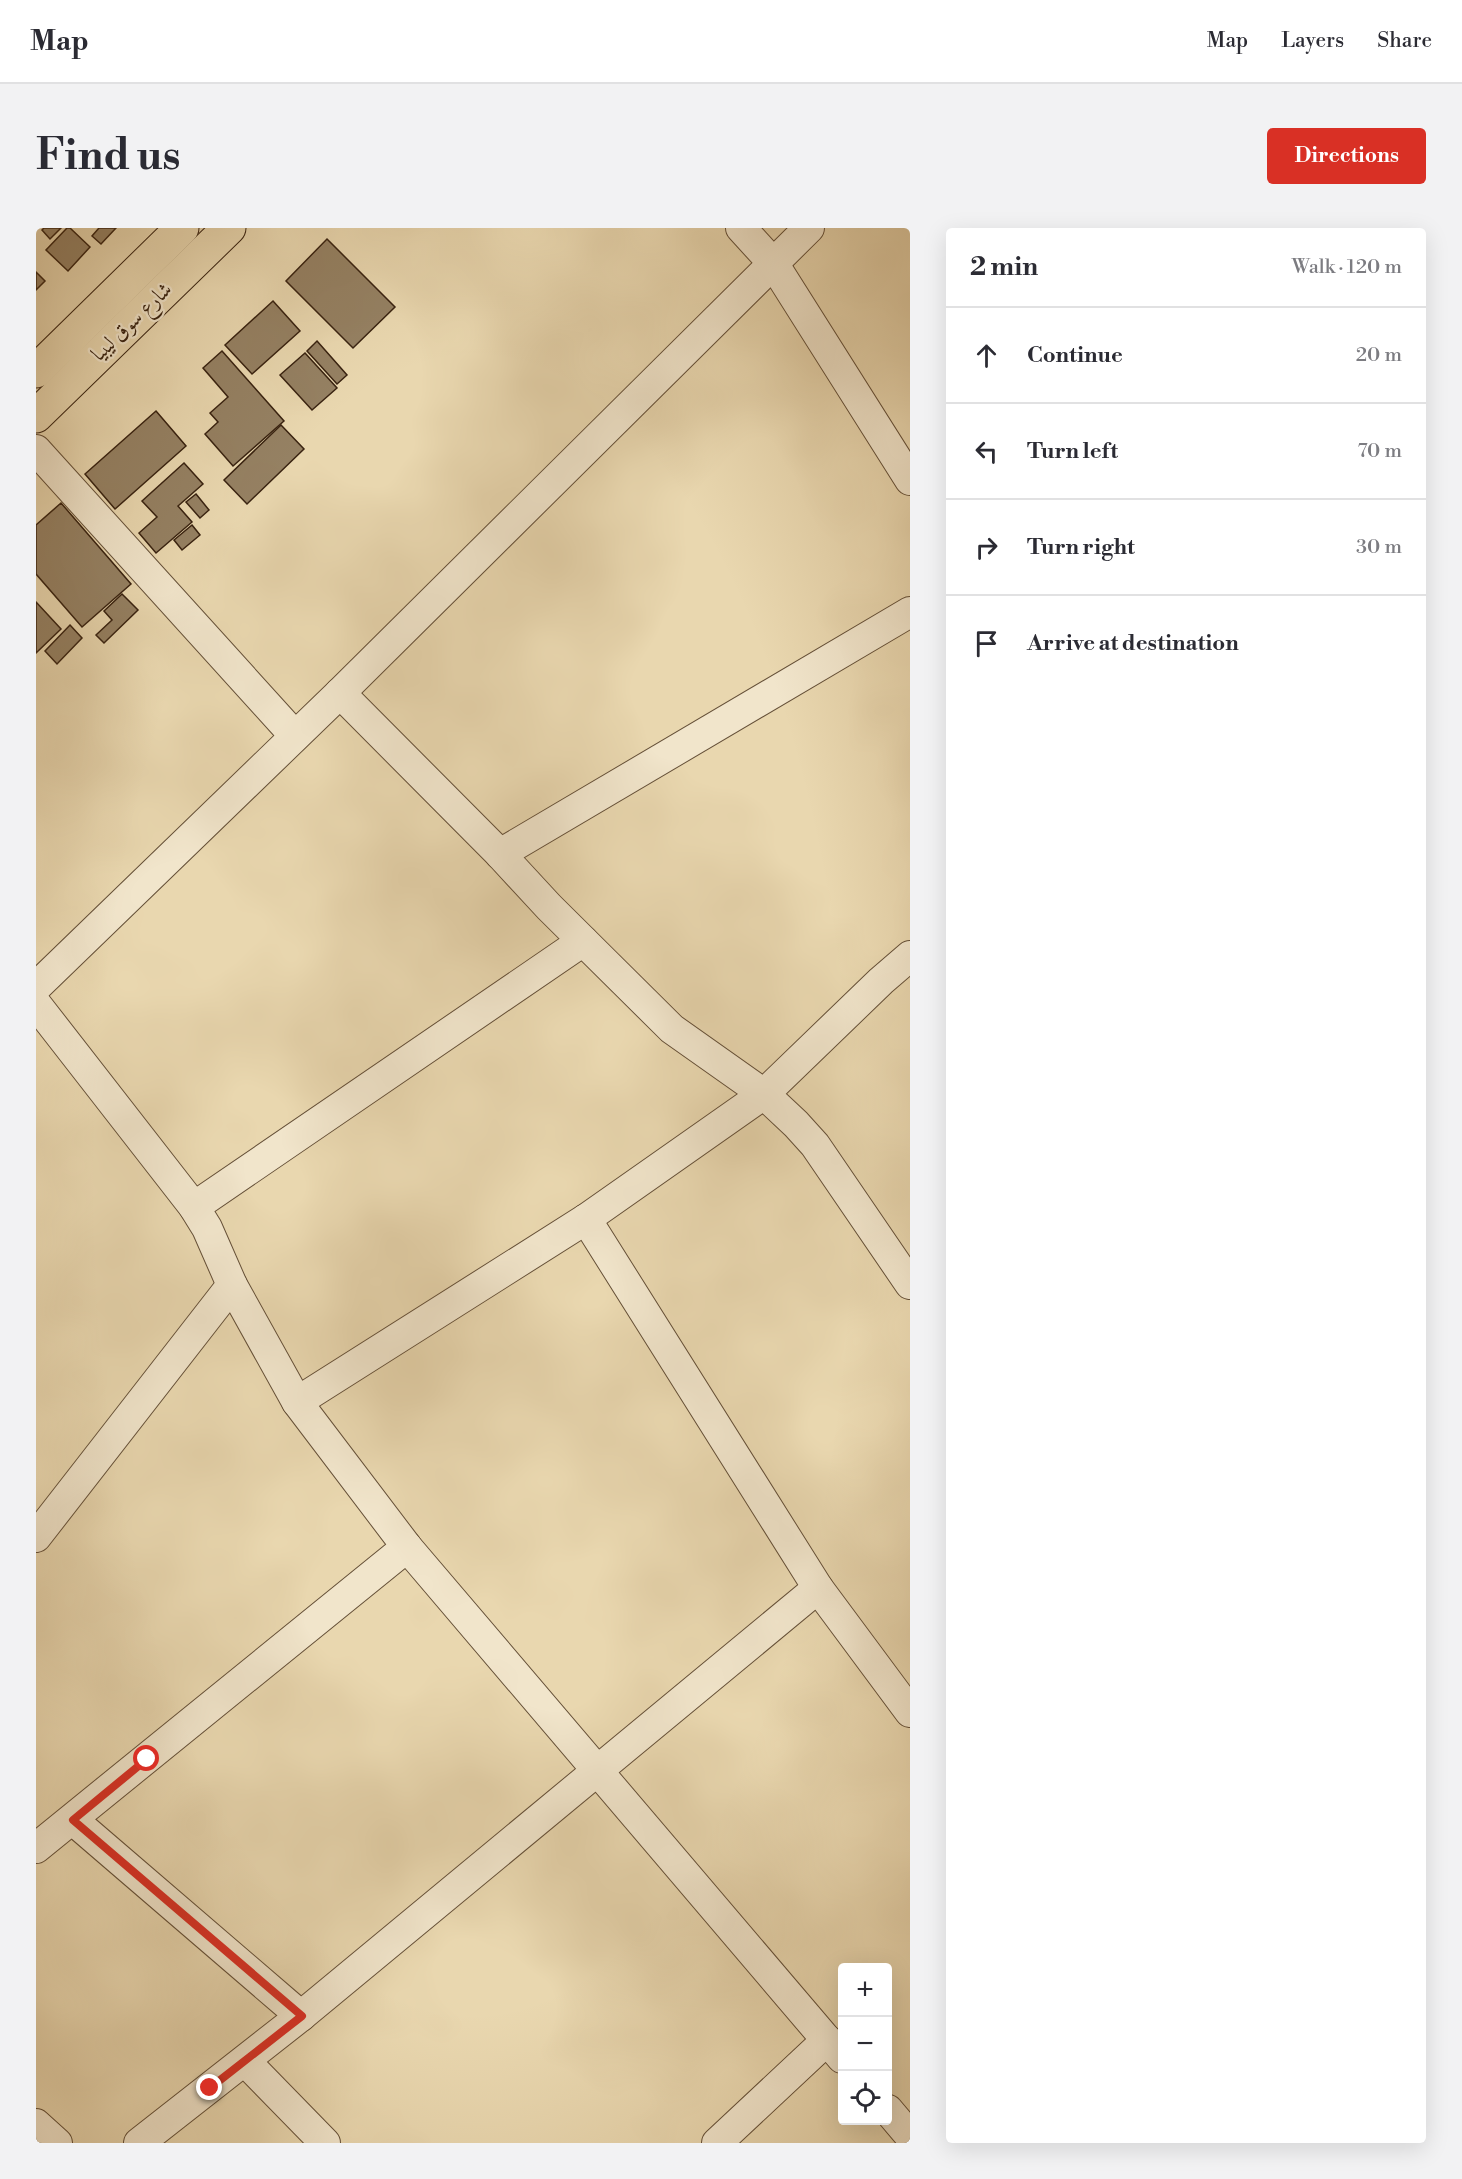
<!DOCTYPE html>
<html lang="en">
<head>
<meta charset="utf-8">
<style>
	body { margin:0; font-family:"Libre Bodoni",Amiri,serif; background:#f2f2f3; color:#2b2b33 }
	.controls { position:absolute; right:18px; bottom:18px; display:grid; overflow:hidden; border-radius:6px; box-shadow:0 6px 24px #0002 }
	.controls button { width:54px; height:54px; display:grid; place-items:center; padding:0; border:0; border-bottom:2px solid #e1e1e2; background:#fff; color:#2b2b33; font:30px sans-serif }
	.stop { position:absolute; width:18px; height:18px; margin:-14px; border:4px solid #d93025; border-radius:50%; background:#fff }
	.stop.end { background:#d93025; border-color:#fff; box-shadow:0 2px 6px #0008 }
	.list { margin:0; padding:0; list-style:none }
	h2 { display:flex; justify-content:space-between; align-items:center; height:78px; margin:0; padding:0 24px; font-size:26px }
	h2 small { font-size:20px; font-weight:400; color:#7c7c81 }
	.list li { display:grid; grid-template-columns:39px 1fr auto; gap:18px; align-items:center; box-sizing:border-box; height:96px; padding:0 24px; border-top:2px solid #e1e1e2 }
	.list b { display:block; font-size:22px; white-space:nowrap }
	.list em { font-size:20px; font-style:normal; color:#7c7c81 }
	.icon { flex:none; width:33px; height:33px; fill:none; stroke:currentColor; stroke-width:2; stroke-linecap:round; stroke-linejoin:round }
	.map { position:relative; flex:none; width:874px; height:1915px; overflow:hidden; border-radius:6px }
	header { display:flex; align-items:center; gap:36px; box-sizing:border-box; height:84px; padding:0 30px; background:#fff; border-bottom:2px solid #e1e1e2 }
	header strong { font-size:28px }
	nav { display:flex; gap:33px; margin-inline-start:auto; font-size:21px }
	.intro { display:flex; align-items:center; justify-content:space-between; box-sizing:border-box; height:144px; padding:0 36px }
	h1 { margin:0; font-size:42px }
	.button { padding:15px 27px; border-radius:6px; background:#d93025; color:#fff; font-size:21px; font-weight:700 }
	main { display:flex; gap:36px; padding:0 36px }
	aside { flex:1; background:#fff; border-radius:6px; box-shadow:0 6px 24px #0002 }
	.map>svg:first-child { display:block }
	.building { fill:#958163; stroke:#392311; stroke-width:1.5 }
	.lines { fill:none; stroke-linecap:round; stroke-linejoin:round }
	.street-casing { stroke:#655038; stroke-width:32 }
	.primary-casing { stroke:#392311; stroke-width:35 }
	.street { stroke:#f1e5cb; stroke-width:30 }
	.primary { stroke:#e9d7af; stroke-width:33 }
	.route { stroke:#d93025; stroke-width:8 }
	.labels { text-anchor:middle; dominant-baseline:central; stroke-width:4.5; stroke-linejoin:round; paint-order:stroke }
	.street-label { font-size:21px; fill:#392311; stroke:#f1e5cb }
</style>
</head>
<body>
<header>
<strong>Map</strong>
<nav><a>Map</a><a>Layers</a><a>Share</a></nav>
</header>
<div class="intro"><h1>Find us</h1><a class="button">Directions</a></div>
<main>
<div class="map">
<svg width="874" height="1915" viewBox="0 0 874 1915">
	<rect width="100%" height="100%" fill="#e9d7af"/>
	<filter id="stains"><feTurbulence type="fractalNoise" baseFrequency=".00333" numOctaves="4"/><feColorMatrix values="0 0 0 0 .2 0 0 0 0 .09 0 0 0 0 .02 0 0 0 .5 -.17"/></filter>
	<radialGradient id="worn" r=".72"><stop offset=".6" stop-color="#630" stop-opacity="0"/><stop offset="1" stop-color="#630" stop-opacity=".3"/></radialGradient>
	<g class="building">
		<path d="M8,0h17l-11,11 -8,-9z"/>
		<path d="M31,0h3l20,19 -22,24 -22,-21z"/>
		<path d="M63,0h17l-15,16 -9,-8z"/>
		<path d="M291,11l68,68 -42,41 -67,-67z"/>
		<path d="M0,44l9,9 -9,9z"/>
		<path d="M237,73l27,30 -48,43 -27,-29z"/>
		<path d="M281,113l30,34 -10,9 -30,-33z"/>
		<path d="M186,123l62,70 -51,45 -28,-32 13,-12 -8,-9 18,-16 -25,-29z"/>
		<path d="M269,125l32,35 -25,22 -32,-35z"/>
		<path d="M120,183l30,35 -71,63 -30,-35z"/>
		<path d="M245,197l23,24 -57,55 -23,-24z"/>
		<path d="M148,235l19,21 -25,22 14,16 -36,31 -17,-20 18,-16 -15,-16z"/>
		<path d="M160,266l13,16 -9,8 -14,-16z"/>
		<path d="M25,275l70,81 -49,43 -46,-53v-49z"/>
		<path d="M156,297l8,10 -18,15 -8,-10z"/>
		<path d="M86,366l16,16 -34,33 -8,-8 16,-15 -8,-9z"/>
		<path d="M0,374l25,27 -25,24z"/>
		<path d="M34,397l12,13 -25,26 -12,-13z"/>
	</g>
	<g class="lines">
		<defs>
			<g id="street">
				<path d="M705,0l32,35 137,217"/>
				<path d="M0,222l259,286"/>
				<path d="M304,465l160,161 49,53 123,122 92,65 32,30 19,21 95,139"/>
				<path d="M464,626l410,-242"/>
				<path d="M0,759l304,-294 469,-465"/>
				<path d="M0,776l158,203 13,21 25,57 65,117 110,145 435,511"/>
				<path d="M158,979l389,-266"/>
				<path d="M550,991l232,369 92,124"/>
				<path d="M261,1174l289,-183 178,-125 117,-113 29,-25"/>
				<path d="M0,1309l196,-252"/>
				<path d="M37,1592l228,196"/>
				<path d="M0,1620l371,-301"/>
				<path d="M209,1833l80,82"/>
				<path d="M852,1882l22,26"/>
				<path d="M0,1896l21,19"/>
				<path d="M103,1915l162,-127 517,-428"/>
				<path d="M681,1915l110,-103"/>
			</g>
			<g id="primary">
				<path d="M0,143l146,-143"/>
				<path d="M0,188l193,-188"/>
			</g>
		</defs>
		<use href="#street" class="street-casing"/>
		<use href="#primary" class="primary-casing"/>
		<use href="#street" class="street"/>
		<use href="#primary" class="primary"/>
	</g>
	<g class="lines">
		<path class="route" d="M111,1531l-74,61 229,196 -92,72"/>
	</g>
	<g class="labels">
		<g class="street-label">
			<text transform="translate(96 94) rotate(-44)">شارع سوق ليبيا</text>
		</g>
	</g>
	<rect width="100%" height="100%" filter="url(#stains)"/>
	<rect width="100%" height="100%" fill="url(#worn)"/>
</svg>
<div class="controls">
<button>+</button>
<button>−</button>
<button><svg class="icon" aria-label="locate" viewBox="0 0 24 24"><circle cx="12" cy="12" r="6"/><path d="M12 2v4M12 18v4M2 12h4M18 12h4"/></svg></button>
</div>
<div class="stop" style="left:111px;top:1531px"></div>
<div class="stop end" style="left:174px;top:1860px"></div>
</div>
<aside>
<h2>2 min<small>Walk · 120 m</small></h2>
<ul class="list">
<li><svg class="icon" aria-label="ahead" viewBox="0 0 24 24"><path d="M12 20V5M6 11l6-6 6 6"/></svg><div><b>Continue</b></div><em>20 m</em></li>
<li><svg class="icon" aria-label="left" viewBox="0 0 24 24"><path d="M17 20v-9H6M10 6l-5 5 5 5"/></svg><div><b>Turn left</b></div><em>70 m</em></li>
<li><svg class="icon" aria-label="right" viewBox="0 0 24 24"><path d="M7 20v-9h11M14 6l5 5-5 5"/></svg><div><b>Turn right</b></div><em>30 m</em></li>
<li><svg class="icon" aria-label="arrive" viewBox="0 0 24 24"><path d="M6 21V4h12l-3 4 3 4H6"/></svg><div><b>Arrive at destination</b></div></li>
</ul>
</aside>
</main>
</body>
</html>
